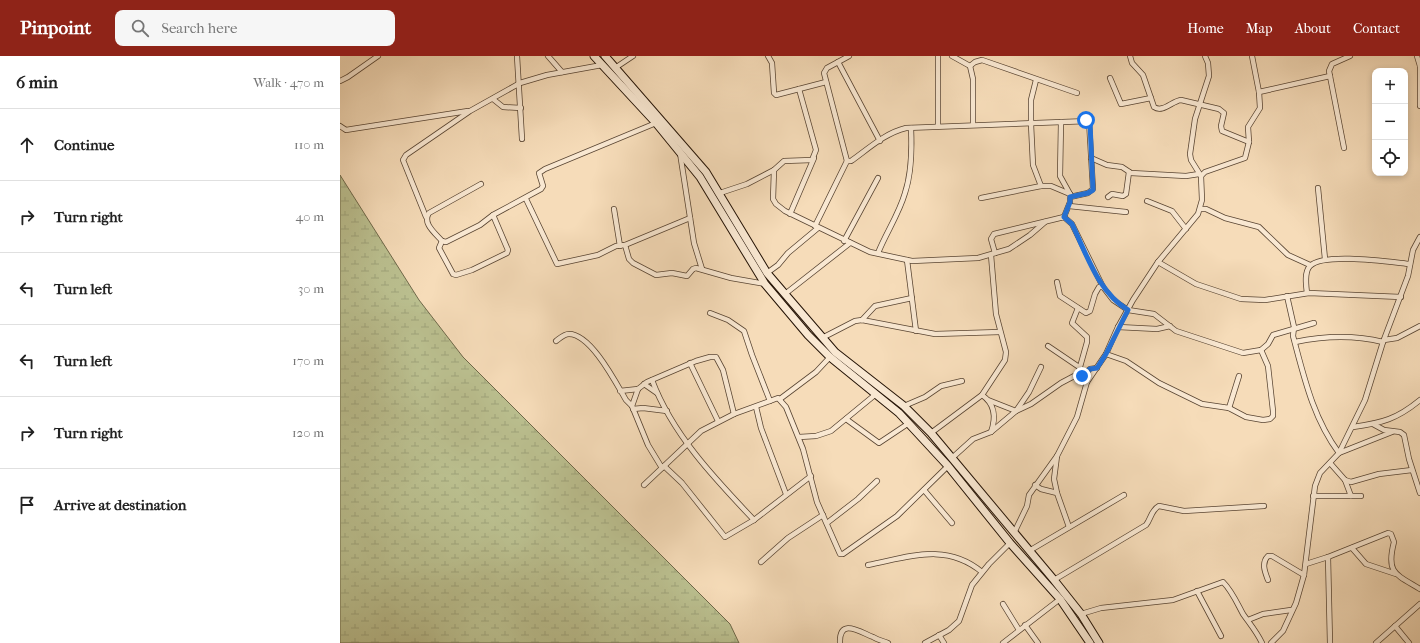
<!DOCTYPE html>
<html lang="en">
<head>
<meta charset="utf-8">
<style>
	body { margin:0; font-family:"IM FELL French Canon",serif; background:#f6f6f6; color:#222 }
	.controls { position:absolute; right:12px; top:12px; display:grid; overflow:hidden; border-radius:8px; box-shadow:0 2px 6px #0003 }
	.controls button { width:36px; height:36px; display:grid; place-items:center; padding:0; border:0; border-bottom:1px solid #e0e0e0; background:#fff; color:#222; font:20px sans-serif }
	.stop { position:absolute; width:12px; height:12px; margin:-9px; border:3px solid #1a73e8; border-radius:50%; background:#fff }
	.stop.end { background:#1a73e8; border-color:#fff; box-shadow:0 1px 4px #0008 }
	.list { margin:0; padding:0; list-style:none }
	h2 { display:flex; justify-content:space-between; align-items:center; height:52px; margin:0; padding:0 16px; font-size:17px }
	h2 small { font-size:13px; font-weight:400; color:#767676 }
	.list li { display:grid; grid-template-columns:26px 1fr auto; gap:12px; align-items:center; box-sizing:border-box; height:72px; padding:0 16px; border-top:1px solid #e0e0e0 }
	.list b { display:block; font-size:15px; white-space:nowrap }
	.list em { font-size:13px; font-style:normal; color:#767676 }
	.icon { flex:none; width:22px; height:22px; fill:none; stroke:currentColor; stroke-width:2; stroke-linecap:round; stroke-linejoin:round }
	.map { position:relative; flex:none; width:1080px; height:587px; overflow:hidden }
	header { display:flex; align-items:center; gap:24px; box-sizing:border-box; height:56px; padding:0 20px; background:#8f2418; color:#fff }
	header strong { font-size:19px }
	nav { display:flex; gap:22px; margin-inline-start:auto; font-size:14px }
	.search { width:280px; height:36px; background:#f6f6f6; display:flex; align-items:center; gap:10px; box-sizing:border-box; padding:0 14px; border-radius:8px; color:#767676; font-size:15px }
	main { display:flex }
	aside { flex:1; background:#fff }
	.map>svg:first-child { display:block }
	.wetland { fill:url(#wetland-marsh); stroke:#6f694a }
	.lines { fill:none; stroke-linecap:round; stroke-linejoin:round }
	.street-casing { stroke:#584432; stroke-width:6 }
	.secondary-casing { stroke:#231205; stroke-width:9 }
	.street { stroke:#f9e8d2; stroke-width:4.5 }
	.secondary { stroke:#f9e8d2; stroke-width:7 }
	.route { stroke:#1a73e8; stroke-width:5 }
</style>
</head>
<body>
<header>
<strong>Pinpoint</strong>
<div class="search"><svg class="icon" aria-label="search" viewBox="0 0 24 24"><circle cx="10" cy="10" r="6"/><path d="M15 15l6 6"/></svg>Search here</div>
<nav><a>Home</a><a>Map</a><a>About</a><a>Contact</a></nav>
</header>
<main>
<aside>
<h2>6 min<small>Walk · 470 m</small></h2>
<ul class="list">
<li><svg class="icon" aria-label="ahead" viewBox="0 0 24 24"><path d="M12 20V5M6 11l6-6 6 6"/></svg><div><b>Continue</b></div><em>110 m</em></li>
<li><svg class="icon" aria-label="right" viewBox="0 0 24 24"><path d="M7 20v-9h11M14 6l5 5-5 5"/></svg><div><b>Turn right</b></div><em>40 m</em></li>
<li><svg class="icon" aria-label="left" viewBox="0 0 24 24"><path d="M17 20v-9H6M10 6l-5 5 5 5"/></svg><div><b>Turn left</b></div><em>30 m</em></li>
<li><svg class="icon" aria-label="left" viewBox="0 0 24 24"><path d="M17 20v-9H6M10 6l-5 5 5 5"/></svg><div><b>Turn left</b></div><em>170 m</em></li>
<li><svg class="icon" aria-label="right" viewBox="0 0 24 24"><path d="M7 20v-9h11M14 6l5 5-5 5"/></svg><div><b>Turn right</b></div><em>120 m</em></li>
<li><svg class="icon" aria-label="arrive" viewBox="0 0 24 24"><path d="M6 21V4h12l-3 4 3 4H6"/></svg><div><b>Arrive at destination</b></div></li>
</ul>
</aside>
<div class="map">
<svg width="1080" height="587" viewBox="0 0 1080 587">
	<defs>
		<pattern id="wetland-marsh" width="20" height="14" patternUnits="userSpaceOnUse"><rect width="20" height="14" fill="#bbc090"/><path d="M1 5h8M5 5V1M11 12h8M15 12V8" fill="none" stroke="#a0a47b"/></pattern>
	</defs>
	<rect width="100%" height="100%" fill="#f6dcb9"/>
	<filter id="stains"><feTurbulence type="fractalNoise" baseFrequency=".005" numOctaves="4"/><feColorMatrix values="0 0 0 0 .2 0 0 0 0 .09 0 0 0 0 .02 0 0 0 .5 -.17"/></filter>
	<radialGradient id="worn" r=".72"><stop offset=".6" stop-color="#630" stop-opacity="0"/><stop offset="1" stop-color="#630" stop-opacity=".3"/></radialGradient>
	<path class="wetland" d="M0,119l79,125 44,57 267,267 9,19h-399z"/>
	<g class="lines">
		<defs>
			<g id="street">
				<path d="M177,0l5,83"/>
				<path d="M208,0l14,16"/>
				<path d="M428,0l4,7 2,30 2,2 50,-13"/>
				<path d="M509,0l-22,12 -3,5 23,88h4c17,-12 34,-28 55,-33l183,-7 4,68 -5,4 -18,4"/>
				<path d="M598,0v70"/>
				<path d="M612,0l18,10"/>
				<path d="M790,0l2,7 11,12 11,32c9,6 18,-6 27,-7l38,9 5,4 -3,13 1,5 27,11"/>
				<path d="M1077,0l3,10"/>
				<path d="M498,6l42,79"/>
				<path d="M630,10l5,-4 7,-2 95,33"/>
				<path d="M630,10l3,13v45"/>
				<path d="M1080,10v40"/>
				<path d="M275,12l18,-12"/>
				<path d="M770,22l11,26 30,-6"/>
				<path d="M696,24l-5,20v24l2,41 8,21"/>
				<path d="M0,25l8,-4 30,-21"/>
				<path d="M459,33l17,61 -4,10 -28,1 -10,9 -1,29 3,5 9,7 85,41 42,9 66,-3 31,-9 21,-14 15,-13"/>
				<path d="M919,36l71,-16"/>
				<path d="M153,43l10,8 18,1"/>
				<path d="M721,66l-1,54 10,18v8l-6,15"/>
				<path d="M0,70l6,4 6,-1 116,-18"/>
				<path d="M1004,92l-15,-77 3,-7 18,-8"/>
				<path d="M340,97l14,90 8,26"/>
				<path d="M751,102l16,7 15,2 9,6 55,3 13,-2"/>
				<path d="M861,120l-10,-16 -1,-6 5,-35 14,-43 -1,-13 -3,-7"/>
				<path d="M141,128l-52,29c-7,10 6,20 13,28l4,1 34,-17 13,-10 48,-26 2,-3 -4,-13 6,-4 111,-46"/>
				<path d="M978,132l7,71"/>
				<path d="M380,137l27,-9 27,-14"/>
				<path d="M768,141l4,-3 11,2 3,-2 3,-22"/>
				<path d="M641,142l60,-12h10l19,8"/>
				<path d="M186,143l31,65 41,-9 18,-9 9,-1 65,-27"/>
				<path d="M807,145l25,10 14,18"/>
				<path d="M729,150l57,6"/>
				<path d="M274,153l6,37"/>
				<path d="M861,153h5l19,9 34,9 29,28 22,10"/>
				<path d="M450,158l24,-56"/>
				<path d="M86,161l-23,-57 3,-5 64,-44 50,-28 27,-8 55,-10"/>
				<path d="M475,170l32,-65"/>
				<path d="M102,185l-3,7 14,26 3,1 16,-5 35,-17 1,-3 -15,-35"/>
				<path d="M504,185l34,-63"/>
				<path d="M285,189l4,14 4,4 23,12 16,-2 15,3 6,-7 3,-1 35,10 34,6"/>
				<path d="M538,197c8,-20 21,-39 27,-60 7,-21 7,-44 6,-65"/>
				<path d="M655,197l-4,-14 3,-5 70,-17 8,7 31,63 10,13 15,10 26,4 22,17 67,22 18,-3 7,-6 5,-9 41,-12"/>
				<path d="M567,204l9,71"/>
				<path d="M818,206l38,22 45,15 24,1 44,-7 92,4"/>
				<path d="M427,217l11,-8 10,-12 30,-25"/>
				<path d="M717,226l3,14 26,17 4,-2 5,-17 4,-7h4"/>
				<path d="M967,237c-1,-8 -3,-21 3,-27 13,-14 80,-4 100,-2"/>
				<path d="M445,238l65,-51"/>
				<path d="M947,240l7,31 -1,9c11,41 20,82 46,117l53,-21"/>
				<path d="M738,252l-6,15 15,14v5l-9,32"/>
				<path d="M370,257l18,7 16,11 8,24 18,46"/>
				<path d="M522,264l13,-14 37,-8"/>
				<path d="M778,271l39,2 13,-3"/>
				<path d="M482,282l33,-17 7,-1 73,14 65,-2"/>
				<path d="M1044,284l13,-2 23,-12"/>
				<path d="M216,285c4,-3 8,-7 13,-7 22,0 47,49 57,66l6,6"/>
				<path d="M955,286c29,-6 59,-7 88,0"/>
				<path d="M708,290l31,21"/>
				<path d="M766,298l20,7 33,22 43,21 27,4 17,9 17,3 7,-1 3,-3v-5l-5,-45 -7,-16"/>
				<path d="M350,307l28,58"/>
				<path d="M742,320l8,-7 7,-1"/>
				<path d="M312,324c20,54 63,99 102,140"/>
				<path d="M304,328l13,9"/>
				<path d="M280,335l18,-2"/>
				<path d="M642,339c13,9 14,23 9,37"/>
				<path d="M440,343l36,-27 14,-15"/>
				<path d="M648,344l28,11 13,-19 12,-25"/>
				<path d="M564,350l21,-9 16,-11 21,-5"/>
				<path d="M416,351l5,21 25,66"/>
				<path d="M889,352l10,-32"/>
				<path d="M293,353l10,-1 24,3"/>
				<path d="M506,363l33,24 30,-20"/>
				<path d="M1033,368l11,6 16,2 4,3 5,24 11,34"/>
				<path d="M1013,371c29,-4 44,-8 67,-27"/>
				<path d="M591,377l51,-38 23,-35 1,-8 -10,-38 -5,-59"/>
				<path d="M459,381l17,-1 15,-5 45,-37"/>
				<path d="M612,402l21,-19 18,-7 25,-21 15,-7 30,-21 17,-9 4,2 5,6"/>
				<path d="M990,407l15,17 6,2 28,-8 33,-4"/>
				<path d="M324,410l18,17 43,54 29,-17 57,-44"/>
				<path d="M322,412l-14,-23 -16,-39 6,-17 9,-7 49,-21 14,-4h6l7,13 11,44"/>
				<path d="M1005,424l6,16"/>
				<path d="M304,429l57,-54 33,-17 44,-16 8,9 17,42 14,53 23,52h3l54,-38 51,-50"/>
				<path d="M695,429l6,4 16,4 12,34"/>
				<path d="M584,434l28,33"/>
				<path d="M717,437l-3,-14 3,-23"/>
				<path d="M973,440h48"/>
				<path d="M487,467l31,-24 19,-18"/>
				<path d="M674,477l13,-27 2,-11 28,-39 20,-39 10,-35 19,-28 12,-27 15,-27 25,-38 40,-48 4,-14 -1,-24 4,-4 40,-14 4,-16 -1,-15 12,-19 -1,-16 -7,-36"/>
				<path d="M1012,492l14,16 30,10"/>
				<path d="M689,495l95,-56"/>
				<path d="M988,501l2,86"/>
				<path d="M421,506l27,-24 35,-23"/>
				<path d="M966,508l22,-7 60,-24 3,1 3,8c-8,31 1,32 26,47"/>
				<path d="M528,509c41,-8 78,-23 114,7"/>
				<path d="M714,524l92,-55c5,-6 5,-15 13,-19l25,5 80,-5"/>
				<path d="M928,524c-3,-8 -7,-17 0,-24h4l32,19"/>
				<path d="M857,535l24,45"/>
				<path d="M663,548l16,26"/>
				<path d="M741,558l20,-6 72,-8 50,-18c9,9 14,21 20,32 7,10 14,18 19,29"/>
				<path d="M908,564l15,-6 28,-4"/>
				<path d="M685,569l13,18"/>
				<path d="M1055,570l14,17"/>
				<path d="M599,579l5,8"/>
				<path d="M500,587c-1,-26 20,-11 33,-6 5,3 10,4 15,6"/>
				<path d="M585,587l24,-13 10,-9 13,-36 17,-21 21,-21"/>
				<path d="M663,587l57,-44"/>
				<path d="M931,587l12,-12 13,-28 8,-28 11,-89 5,-13 19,-20 26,-53 18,-58 25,-66 5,-26 7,-13"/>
				<path d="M1036,587l44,-39"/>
			</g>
			<g id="secondary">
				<path d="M254,0l62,67 44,54 65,107 43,51 22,22 69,56 49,53 62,77 50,56 30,44"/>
				<path d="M265,0l101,116 61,101 18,21 50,58 69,54 27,27 123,147 27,34 18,29"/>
			</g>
		</defs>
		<use href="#street" class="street-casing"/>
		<use href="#secondary" class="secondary-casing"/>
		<use href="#street" class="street"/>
		<use href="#secondary" class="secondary"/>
	</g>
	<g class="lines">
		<path class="route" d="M742,320l8,-7 7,-1 9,-14 22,-44c-30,-18 -41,-55 -56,-86l-8,-7 6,-15v-5l18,-4 5,-3 -3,-67 -4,-3"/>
	</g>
	<rect width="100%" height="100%" filter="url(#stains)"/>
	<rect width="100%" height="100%" fill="url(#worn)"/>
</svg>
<div class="controls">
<button>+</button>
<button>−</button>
<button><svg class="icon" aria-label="locate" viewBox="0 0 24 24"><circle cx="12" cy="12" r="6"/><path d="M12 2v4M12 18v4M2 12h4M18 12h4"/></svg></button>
</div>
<div class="stop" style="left:746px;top:64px"></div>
<div class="stop end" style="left:742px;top:320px"></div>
</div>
</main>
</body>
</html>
